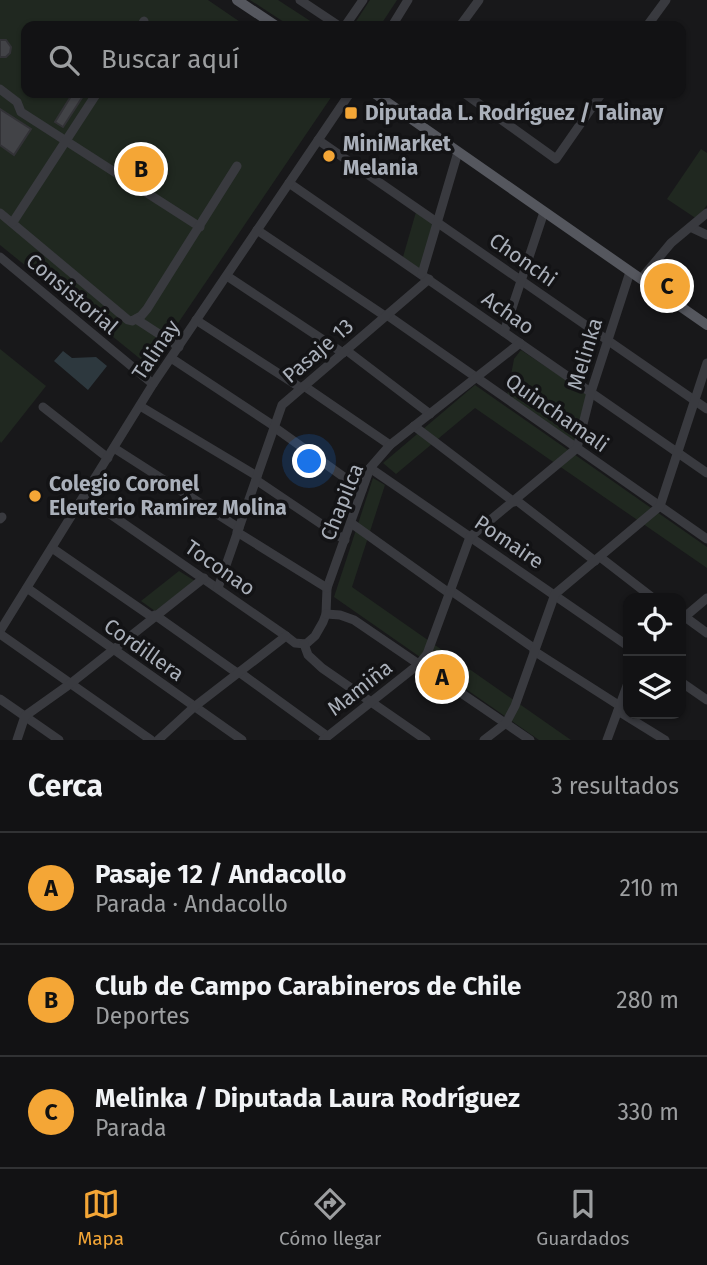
<!DOCTYPE html>
<html lang="es">
<head>
<meta charset="utf-8">
<style>
	body { margin:0; font-family:"Fira Sans",sans-serif; background:#1b1b1d; color:#f1f3f6 }
	.controls { position:absolute; right:21px; bottom:21px; display:grid; overflow:hidden; border-radius:14px; box-shadow:0 2px 5px #0004 }
	.controls button { width:63px; height:63px; display:grid; place-items:center; padding:0; border:0; border-bottom:2px solid #313234; background:#121214; color:#f1f3f6; font:35px sans-serif }
	.you { position:absolute; left:310px; top:462px; width:24px; height:24px; margin:-18px; border:5px solid #fff; border-radius:50%; background:#1a73e8; box-shadow:0 0 0 10px #1a73e833 }
	.badge { display:grid; place-items:center; width:46px; height:46px; border-radius:50%; background:#f4a636; color:#111; font-size:23px; font-weight:700 }
	.pin { position:absolute; translate:-50% -50%; border:4px solid #fff; box-shadow:0 2px 7px #0006 }
	.list { margin:0; padding:0; list-style:none }
	h2 { display:flex; justify-content:space-between; align-items:center; height:91px; margin:0; padding:0 28px; font-size:30px }
	h2 small { font-size:23px; font-weight:400; color:#9c9ea0 }
	.list li { display:grid; grid-template-columns:46px 1fr auto; gap:21px; align-items:center; box-sizing:border-box; height:112px; padding:0 28px; border-top:2px solid #313234 }
	.list b { display:block; font-size:26px; white-space:nowrap }
	.list p { margin:0; font-size:23px; white-space:nowrap; color:#9c9ea0 }
	.list em { font-size:23px; font-style:normal; color:#9c9ea0 }
	.icon { flex:none; width:38px; height:38px; fill:none; stroke:currentColor; stroke-width:2; stroke-linecap:round; stroke-linejoin:round }
	.map { position:relative; flex:none; width:707px; height:740px; overflow:hidden }
	.search { position:absolute; background:#121214; box-shadow:0 2px 5px #0004; left:21px; right:21px; top:21px; height:77px; display:flex; align-items:center; gap:18px; box-sizing:border-box; padding:0 24px; border-radius:14px; color:#9c9ea0; font-size:26px }
	.sheet { height:427px; background:#121214 }
	nav { display:flex; justify-content:space-around; align-items:center; box-sizing:border-box; height:98px; border-top:2px solid #313234; background:#121214; font-size:19px; color:#9c9ea0 }
	nav a { display:grid; justify-items:center; gap:4px }
	nav .on { color:#f4a636 }
	.map>svg:first-child { display:block }
	.green { fill:#202820 }
	.water { fill:#2d383e }
	.building { fill:#424347; stroke:#323236; stroke-width:2 }
	.lines { fill:none; stroke-linecap:round; stroke-linejoin:round }
	.minor { stroke:#393a3f; stroke-width:9 }
	.major { stroke:#55575e; stroke-width:10 }
	.poi-dot { fill:#f4a636; stroke:#131315; stroke-width:2.5 }
	.labels { text-anchor:middle; dominant-baseline:central; stroke-width:7; stroke-linejoin:round; paint-order:stroke }
	.poi-label { font-size:21px; font-weight:bold; fill:#aab0ba; stroke:#131315; text-anchor:start }
	.street-label { font-size:21px; fill:#aab0ba; stroke:#131315 }
</style>
</head>
<body>
<div class="map">
<svg width="707" height="740" viewBox="0 0 707 740">
	<rect width="100%" height="100%" fill="#18181a"/>
	<g class="green">
		<path d="M0,0h208l38,26h-220v67h308l-185,273 -149,-121z"/>
		<path d="M250,0h28l40,26h-28z"/>
		<path d="M370,0h27l-17,26h-27z"/>
		<path d="M701,149l6,4v52l-10,14 -30,-20z"/>
		<path d="M416,212l17,11 -13,47 -17,-13z"/>
		<path d="M0,349l46,37 -45,57 -1,-2z"/>
		<path d="M521,350l66,44 -13,47 -67,-45 7,-37z"/>
		<path d="M475,385l232,162v21l-232,-160 -79,66 -13,-11z"/>
		<path d="M373,478l12,7 -33,102 219,153h-32l-205,-143z"/>
		<path d="M179,571l16,10 -40,30 -14,-10z"/>
	</g>
	<path class="water" d="M63,351l9,7 24,-1 11,9 -19,24 -34,-29z"/>
	<g class="building">
		<path d="M0,40h6l5,7 -1,6 -4,4h-6z"/>
		<path d="M73,93h12l-22,34 -8,-5z"/>
		<path d="M0,109l31,20 -17,26 -14,-10z"/>
	</g>
	<g class="lines">
		<g class="minor">
			<path d="M300,0l39,26"/>
			<path d="M141,26l3,-5"/>
			<path d="M345,26l18,-26"/>
			<path d="M392,26l16,-26"/>
			<path d="M460,26l19,-26"/>
			<path d="M647,26l19,-26"/>
			<path d="M0,89l17,13 4,10 179,115"/>
			<path d="M464,93l92,66 46,-66"/>
			<path d="M318,140l389,269"/>
			<path d="M289,183l418,290"/>
			<path d="M0,213l128,107 4,1 9,-5 6,-7 90,-143"/>
			<path d="M13,222l84,-129"/>
			<path d="M692,228l15,7"/>
			<path d="M257,230l128,86"/>
			<path d="M0,257l153,127"/>
			<path d="M422,274l36,-122"/>
			<path d="M227,276l116,77"/>
			<path d="M641,279l30,-36 36,-30"/>
			<path d="M387,315l320,224"/>
			<path d="M136,319l43,28"/>
			<path d="M196,320l105,68"/>
			<path d="M504,332l40,-120"/>
			<path d="M346,350l84,64"/>
			<path d="M171,358l103,68"/>
			<path d="M304,386l86,59"/>
			<path d="M140,406l117,70"/>
			<path d="M43,407l65,51"/>
			<path d="M414,426l100,76"/>
			<path d="M274,427l88,63"/>
			<path d="M114,448l125,80"/>
			<path d="M370,468l258,178"/>
			<path d="M256,480l89,60"/>
			<path d="M84,496l202,140 9,7 11,1 9,-8 8,-14 3,-8 1,-26 43,-120 20,-23 130,-102"/>
			<path d="M516,500l79,61"/>
			<path d="M0,519l2,-2"/>
			<path d="M351,523l98,70"/>
			<path d="M237,532l90,56"/>
			<path d="M52,548l100,69"/>
			<path d="M600,557l53,41"/>
			<path d="M27,588l215,152"/>
			<path d="M218,588l64,-183 147,-126"/>
			<path d="M450,590l85,59"/>
			<path d="M326,614l14,1 14,5 176,120"/>
			<path d="M155,615l82,58"/>
			<path d="M685,617l22,16"/>
			<path d="M681,620l26,-22"/>
			<path d="M0,631l153,-247 197,-291"/>
			<path d="M0,634l151,106"/>
			<path d="M304,644l4,11 14,13 104,72"/>
			<path d="M534,651l86,55"/>
			<path d="M239,672l88,64"/>
			<path d="M681,682l26,18"/>
			<path d="M0,699l59,41"/>
			<path d="M618,711l47,29"/>
			<path d="M17,740l8,-24 45,-32 134,-106"/>
			<path d="M158,740l36,-33 92,-71"/>
			<path d="M323,740l96,-76 8,-10 43,-117 107,-89 14,-56 39,-120"/>
			<path d="M484,740l22,-17 9,-17 40,-112 105,-88 47,-143"/>
			<path d="M607,740l21,-57"/>
		</g>
		<g class="major">
			<path d="M237,0l39,26"/>
			<path d="M374,93l333,232"/>
		</g>
	</g>
	<g class="poi-dot">
		<rect x="344" y="106" width="14" height="14" rx="3.5"/>
		<circle cx="329" cy="156" r="7"/>
		<circle cx="35" cy="496" r="7"/>
	</g>
	<g class="labels">
		<g class="poi-label">
			<text x="365" y="113">Diputada L. Rodríguez / Talinay</text>
			<text x="343" y="144">MiniMarket<tspan x="343" dy="24">Melania</tspan></text>
			<text x="49" y="484">Colegio Coronel<tspan x="49" dy="24">Eleuterio Ramírez Molina</tspan></text>
		</g>
		<g class="street-label">
			<text transform="translate(523 260) rotate(35)">Chonchi</text>
			<text transform="translate(72 294) rotate(40)">Consistorial</text>
			<text transform="translate(508 313) rotate(35)">Achao</text>
			<text transform="translate(156 350) rotate(-56)">Talinay</text>
			<text transform="translate(318 351) rotate(-41)">Pasaje 13</text>
			<text transform="translate(585 354) rotate(-73)">Melinka</text>
			<text transform="translate(557 413) rotate(35)">Quinchamali</text>
			<text transform="translate(342 502) rotate(-68)">Chapilca</text>
			<text transform="translate(509 542) rotate(34)">Pomaire</text>
			<text transform="translate(220 568) rotate(35)">Toconao</text>
			<text transform="translate(144 650) rotate(35)">Cordillera</text>
			<text transform="translate(360 688) rotate(-38)">Mamiña</text>
		</g>
	</g>
</svg>
<div class="controls">
<button><svg class="icon" aria-label="locate" viewBox="0 0 24 24"><circle cx="12" cy="12" r="6"/><path d="M12 2v4M12 18v4M2 12h4M18 12h4"/></svg></button>
<button><svg class="icon" aria-label="layers" viewBox="0 0 24 24"><path d="M12 4l9 5-9 5-9-5zM3 14l9 5 9-5"/></svg></button>
</div>
<div class="you"></div>
<div class="pin badge" style="left:442px;top:677px">A</div>
<div class="pin badge" style="left:141px;top:169px">B</div>
<div class="pin badge" style="left:667px;top:286px">C</div>
<div class="search"><svg class="icon" aria-label="search" viewBox="0 0 24 24"><circle cx="10" cy="10" r="6"/><path d="M15 15l6 6"/></svg>Buscar aquí</div>
</div>
<section class="sheet">
<h2>Cerca<small>3 resultados</small></h2>
<ul class="list">
<li><span class="badge">A</span><div><b>Pasaje 12 / Andacollo</b><p>Parada · Andacollo</p></div><em>210 m</em></li>
<li><span class="badge">B</span><div><b>Club de Campo Carabineros de Chile</b><p>Deportes</p></div><em>280 m</em></li>
<li><span class="badge">C</span><div><b>Melinka / Diputada Laura Rodríguez</b><p>Parada</p></div><em>330 m</em></li>
</ul>
</section>
<nav>
<a class="on"><svg class="icon" aria-label="map" viewBox="0 0 24 24"><path d="M3 6l6-2 6 2 6-2v14l-6 2-6-2-6 2zM9 4v14M15 6v14"/></svg>Mapa</a>
<a><svg class="icon" aria-label="directions" viewBox="0 0 24 24"><path d="M12 3l9 9-9 9-9-9zM9 14v-3h6M13 9l2 2-2 2"/></svg>Cómo llegar</a>
<a><svg class="icon" aria-label="saved" viewBox="0 0 24 24"><path d="M7 4h10v16l-5-4-5 4z"/></svg>Guardados</a>
</nav>
</body>
</html>
